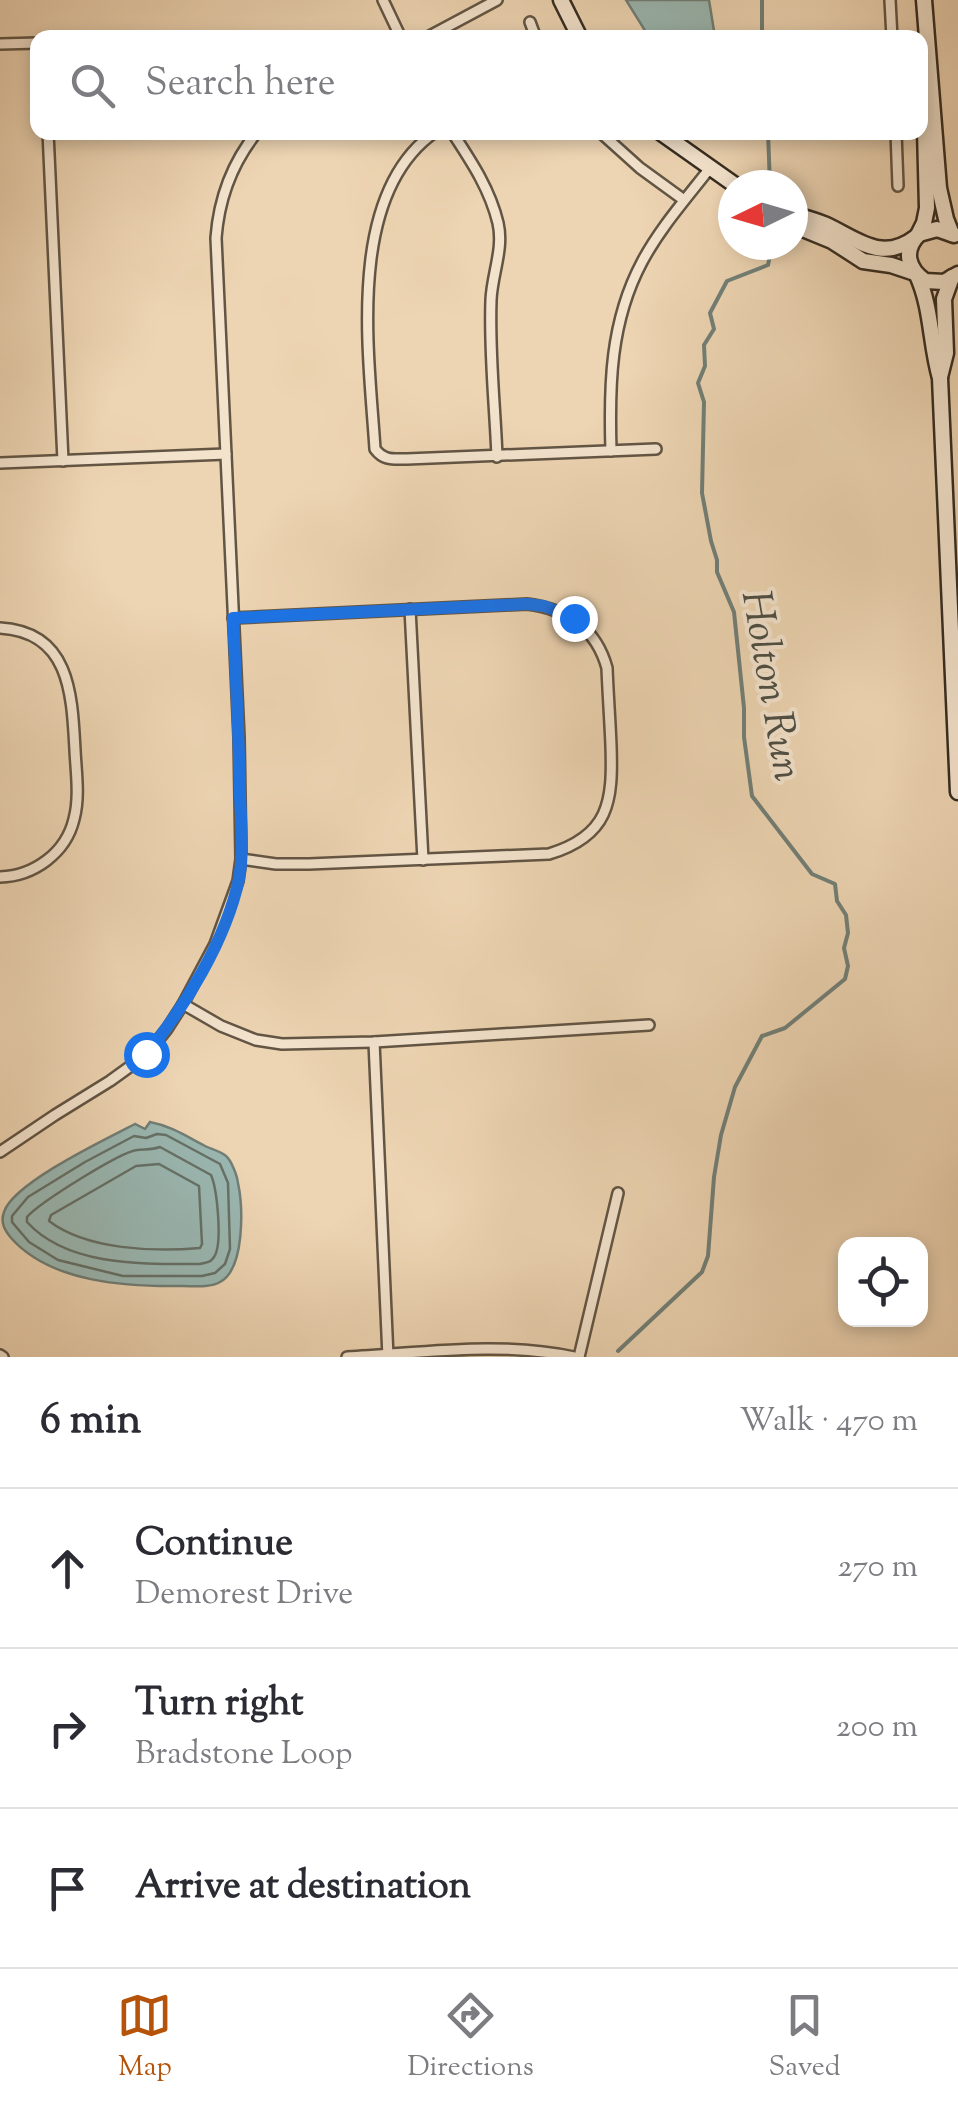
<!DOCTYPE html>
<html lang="en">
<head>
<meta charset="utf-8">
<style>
	body { margin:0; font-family:"Sorts Mill Goudy",serif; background:#f2f2f3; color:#2b2b33 }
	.controls { position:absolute; right:30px; bottom:30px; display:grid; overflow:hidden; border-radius:20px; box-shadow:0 5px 15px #0003 }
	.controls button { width:90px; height:90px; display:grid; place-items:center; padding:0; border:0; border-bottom:2px solid #e1e1e2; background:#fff; color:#2b2b33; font:50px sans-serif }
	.compass { position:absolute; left:718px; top:170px; width:90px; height:90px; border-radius:50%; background:#fff; box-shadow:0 5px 15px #0003; rotate:265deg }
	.stop { position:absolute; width:30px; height:30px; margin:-22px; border:8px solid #1a73e8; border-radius:50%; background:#fff }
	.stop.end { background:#1a73e8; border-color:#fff; box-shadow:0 2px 10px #0008 }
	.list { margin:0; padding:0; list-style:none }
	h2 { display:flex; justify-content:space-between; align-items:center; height:130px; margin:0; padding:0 40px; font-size:42px }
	h2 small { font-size:32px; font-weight:400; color:#7c7c81 }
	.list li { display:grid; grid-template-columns:65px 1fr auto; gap:30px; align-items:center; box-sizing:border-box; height:160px; padding:0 40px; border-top:2px solid #e1e1e2 }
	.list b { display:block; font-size:38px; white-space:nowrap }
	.list p { margin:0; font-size:32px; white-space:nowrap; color:#7c7c81 }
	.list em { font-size:32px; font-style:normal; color:#7c7c81 }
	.icon { flex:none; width:55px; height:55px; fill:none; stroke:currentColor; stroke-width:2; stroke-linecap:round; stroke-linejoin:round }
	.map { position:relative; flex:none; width:958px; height:1357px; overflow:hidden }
	.search { position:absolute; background:#fff; box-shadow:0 5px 15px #0003; left:30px; right:30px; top:30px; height:110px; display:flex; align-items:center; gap:25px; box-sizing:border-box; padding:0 35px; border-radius:20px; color:#7c7c81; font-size:38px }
	.sheet { height:610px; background:#fff }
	nav { display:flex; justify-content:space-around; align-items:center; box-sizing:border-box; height:140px; border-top:2px solid #e1e1e2; background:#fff; font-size:28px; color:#7c7c81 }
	nav a { display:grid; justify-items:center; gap:5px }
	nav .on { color:#b45309 }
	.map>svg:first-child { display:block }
	.water { fill:#9ab7b1; stroke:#717f77; stroke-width:2.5 }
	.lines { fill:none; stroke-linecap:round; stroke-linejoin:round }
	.shore { stroke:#677168; stroke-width:2.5 }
	.stream { stroke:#717f77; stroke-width:4 }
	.street-casing { stroke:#625544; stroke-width:14 }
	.secondary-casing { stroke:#342b20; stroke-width:19 }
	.street { stroke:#f3e3cd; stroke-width:9 }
	.secondary { stroke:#f3e3cd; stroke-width:14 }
	.route { stroke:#1a73e8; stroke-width:12 }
	.labels { text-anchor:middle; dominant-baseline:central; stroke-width:8; stroke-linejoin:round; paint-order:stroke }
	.water-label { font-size:42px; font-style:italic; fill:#4e4e44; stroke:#f3e3cd }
</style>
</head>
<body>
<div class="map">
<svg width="958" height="1357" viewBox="0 0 958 1357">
	<rect width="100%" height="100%" fill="#edd4b2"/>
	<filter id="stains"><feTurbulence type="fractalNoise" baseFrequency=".002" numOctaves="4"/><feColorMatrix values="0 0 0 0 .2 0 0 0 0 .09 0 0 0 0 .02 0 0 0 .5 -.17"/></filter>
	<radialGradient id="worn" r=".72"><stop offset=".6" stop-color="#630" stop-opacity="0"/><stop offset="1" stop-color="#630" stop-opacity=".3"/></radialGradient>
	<g class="water">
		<path d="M626,0h83l6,37h-66z"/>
		<path d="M150,1122c21,4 36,14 55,24 6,3 15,5 21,10 5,4 11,19 12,27 5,24 7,86 -18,99 -10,6 -26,4 -37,4 -55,1 -131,-3 -171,-47 -7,-8 -12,-16 -8,-27 9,-29 102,-73 131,-88l10,5z"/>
	</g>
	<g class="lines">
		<g class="shore">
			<path d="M157,1134l9,1 54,29 8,19 2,66 -5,15 -10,9 -13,3h-79l-65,-16 -29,-18 -17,-20v-6l16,-19 57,-35 49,-26 12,2z"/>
			<path d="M160,1147l51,28c6,14 12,69 3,82 -4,6 -7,5 -14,7 -56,0 -132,3 -173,-42v-5c12,-14 93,-65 110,-67 8,-1 15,0 23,-3z"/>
			<path d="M159,1164l40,22 3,58 -2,4c-46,4 -113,2 -151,-27l2,-6 85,-49z"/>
		</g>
		<g class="stream">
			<path d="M762,0v30l3,8"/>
			<path d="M768,132l2,53"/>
			<path d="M618,1351l84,-79 6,-16 6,-79 7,-42 14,-48 27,-51 23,-8 60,-49 3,-13 -4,-18 4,-15 -2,-18 -9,-14 -2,-17 -23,-10 -60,-78 -8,-59v-29l-10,-96 -17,-40v-12l-6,-19 -9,-48 2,-91 -6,-19 7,-17 -1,-21 10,-16 -4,-16 17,-32 41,-16 4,-20"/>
		</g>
		<defs>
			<g id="street">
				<path d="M383,0l18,38"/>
				<path d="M890,0l2,38"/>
				<path d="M530,22l6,16"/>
				<path d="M426,38l71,-38"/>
				<path d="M0,44l38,-1"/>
				<path d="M48,132l15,329"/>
				<path d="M435,132c-90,63 -66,222 -60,317 9,12 18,10 32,10l249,-10"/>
				<path d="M452,132c19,29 38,57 46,91 6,26 -6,51 -7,77 -2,52 4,105 6,157"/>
				<path d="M600,132l40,36 44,32"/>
				<path d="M896,132l2,54"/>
				<path d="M611,451c-2,-65 -1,-129 31,-189 18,-34 44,-63 68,-94"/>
				<path d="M0,463l226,-9"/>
				<path d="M410,609l13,251"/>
				<path d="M233,618l294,-14c40,5 69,24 80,64 1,26 3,52 4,78 2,56 -2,90 -62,108l-240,10h-33l-35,-5"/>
				<path d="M0,628c70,4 72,66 75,122 1,22 5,47 -1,69 -8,34 -40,57 -74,58"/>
				<path d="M183,1004l38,22 35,14 26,4 92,-2 275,-17"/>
				<path d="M374,1042l14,315"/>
				<path d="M0,1152l55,-37 55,-34 36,-26 21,-26 16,-25 32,-60 23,-63 3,-22 -2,-122 -23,-499c3,-40 16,-75 41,-106"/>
				<path d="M0,1355l3,2"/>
				<path d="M347,1357c76,-4 152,-16 227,0"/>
				<path d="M579,1357l39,-164"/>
			</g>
			<g id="secondary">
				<path d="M561,0l19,38"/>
				<path d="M924,0l15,188 7,31 6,15"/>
				<path d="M660,132l75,53"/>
				<path d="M793,214c10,3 21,6 31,10 32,14 57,40 92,13"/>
				<path d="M793,225l39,16 31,20 28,4 24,8"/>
				<path d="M918,235l6,-12 3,-15 -3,-117"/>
				<path d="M954,235l-17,-6 -18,5c-16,16 -12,34 6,47l19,1 14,-8"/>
				<path d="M917,275c15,33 13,68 23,103l18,414"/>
				<path d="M940,377l6,-24 -2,-54 8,-22"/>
			</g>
		</defs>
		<use href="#street" class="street-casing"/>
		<use href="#secondary" class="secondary-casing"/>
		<use href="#street" class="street"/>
		<use href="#secondary" class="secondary"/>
	</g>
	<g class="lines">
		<path class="route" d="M146,1054c39,-47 80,-114 93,-175 5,-27 2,-57 1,-84 -1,-59 -4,-118 -7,-177l294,-14 17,2 30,12"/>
	</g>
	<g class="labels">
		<g class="water-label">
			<text transform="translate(769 686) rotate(80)">Holton Run</text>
		</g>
	</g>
	<rect width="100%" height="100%" filter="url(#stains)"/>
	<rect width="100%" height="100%" fill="url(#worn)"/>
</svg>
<div class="controls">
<button><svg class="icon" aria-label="locate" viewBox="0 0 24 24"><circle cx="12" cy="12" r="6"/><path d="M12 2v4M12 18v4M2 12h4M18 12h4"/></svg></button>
</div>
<svg class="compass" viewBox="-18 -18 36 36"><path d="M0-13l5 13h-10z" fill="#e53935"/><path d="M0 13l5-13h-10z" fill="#7c7c81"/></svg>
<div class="stop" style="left:146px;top:1054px"></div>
<div class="stop end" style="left:574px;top:618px"></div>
<div class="search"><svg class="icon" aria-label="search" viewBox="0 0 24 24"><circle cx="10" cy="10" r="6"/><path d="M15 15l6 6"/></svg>Search here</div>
</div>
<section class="sheet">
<h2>6 min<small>Walk · 470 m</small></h2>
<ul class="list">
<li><svg class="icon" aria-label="ahead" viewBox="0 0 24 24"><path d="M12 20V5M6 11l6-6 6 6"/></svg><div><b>Continue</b><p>Demorest Drive</p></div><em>270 m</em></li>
<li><svg class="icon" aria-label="right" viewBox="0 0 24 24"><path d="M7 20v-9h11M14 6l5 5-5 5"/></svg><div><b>Turn right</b><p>Bradstone Loop</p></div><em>200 m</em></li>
<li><svg class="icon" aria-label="arrive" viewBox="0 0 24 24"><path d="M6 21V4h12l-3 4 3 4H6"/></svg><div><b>Arrive at destination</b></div></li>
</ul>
</section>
<nav>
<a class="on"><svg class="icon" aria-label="map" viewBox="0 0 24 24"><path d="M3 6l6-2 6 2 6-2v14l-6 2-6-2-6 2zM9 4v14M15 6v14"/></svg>Map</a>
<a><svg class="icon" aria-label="directions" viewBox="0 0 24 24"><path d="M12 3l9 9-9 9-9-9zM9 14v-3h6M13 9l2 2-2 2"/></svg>Directions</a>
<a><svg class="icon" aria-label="saved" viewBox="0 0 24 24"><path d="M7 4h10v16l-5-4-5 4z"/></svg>Saved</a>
</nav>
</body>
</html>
